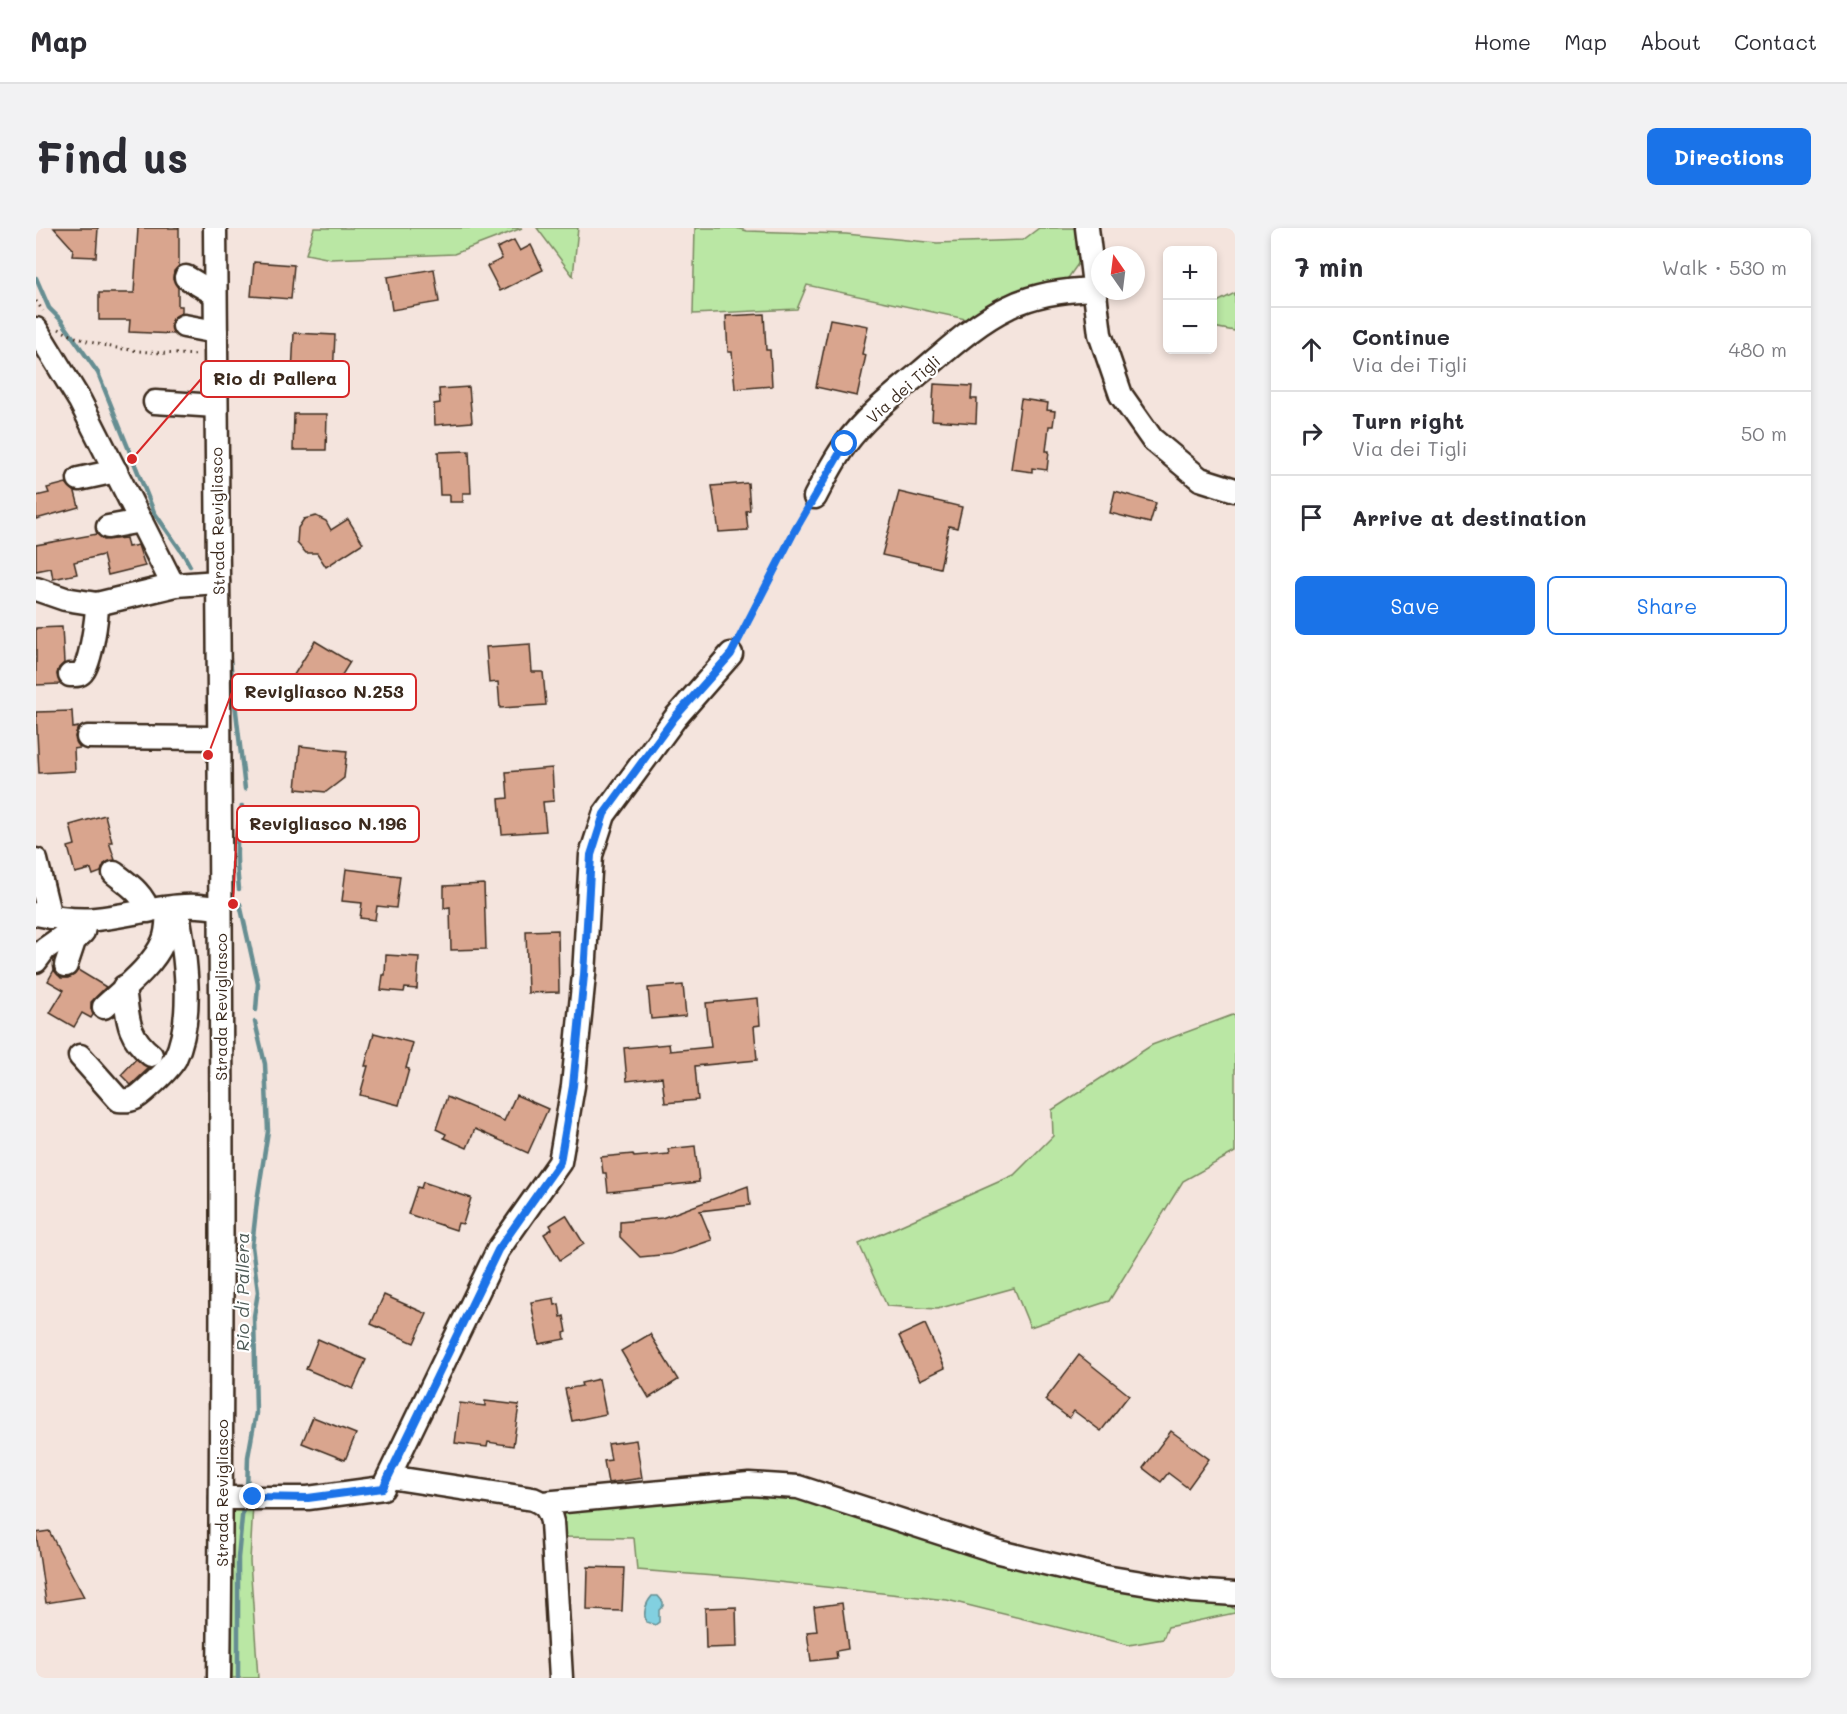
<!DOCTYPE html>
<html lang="en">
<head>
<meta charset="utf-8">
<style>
	body { margin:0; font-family:Mali,sans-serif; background:#f2f2f3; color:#2b2b33 }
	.controls { position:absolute; right:18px; top:18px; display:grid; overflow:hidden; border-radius:9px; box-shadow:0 3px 9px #0003 }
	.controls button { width:54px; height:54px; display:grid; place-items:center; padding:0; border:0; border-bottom:2px solid #e1e1e2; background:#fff; color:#2b2b33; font:30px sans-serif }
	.compass { position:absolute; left:1055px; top:18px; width:54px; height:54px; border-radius:50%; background:#fff; box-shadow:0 3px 9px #0003; rotate:346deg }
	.stop { position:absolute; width:18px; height:18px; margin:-14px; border:4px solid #1a73e8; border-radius:50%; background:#fff }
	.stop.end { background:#1a73e8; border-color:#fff; box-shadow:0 2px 6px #0008 }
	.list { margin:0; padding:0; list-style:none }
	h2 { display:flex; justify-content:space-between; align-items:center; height:78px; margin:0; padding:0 24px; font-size:26px }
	h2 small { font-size:20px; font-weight:400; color:#7c7c81 }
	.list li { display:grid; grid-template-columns:39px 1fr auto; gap:18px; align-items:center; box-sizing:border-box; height:84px; padding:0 24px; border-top:2px solid #e1e1e2 }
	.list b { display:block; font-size:22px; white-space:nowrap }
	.list p { margin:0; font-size:20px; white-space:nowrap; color:#7c7c81 }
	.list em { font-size:20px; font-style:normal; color:#7c7c81 }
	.actions { display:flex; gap:12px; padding:18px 24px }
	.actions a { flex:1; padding:14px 0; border:2px solid #1a73e8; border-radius:9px; text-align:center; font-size:21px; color:#1a73e8 }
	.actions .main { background:#1a73e8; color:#fff }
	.icon { flex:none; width:33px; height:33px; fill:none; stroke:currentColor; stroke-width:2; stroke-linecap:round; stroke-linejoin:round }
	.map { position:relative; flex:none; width:1199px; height:1450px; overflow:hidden; border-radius:9px }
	header { display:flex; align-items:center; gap:36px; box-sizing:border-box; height:84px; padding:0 30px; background:#fff; border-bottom:2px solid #e1e1e2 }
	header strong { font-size:28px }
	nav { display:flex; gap:33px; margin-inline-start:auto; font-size:21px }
	.intro { display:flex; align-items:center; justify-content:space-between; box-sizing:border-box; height:144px; padding:0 36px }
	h1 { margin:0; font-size:42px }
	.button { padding:15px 27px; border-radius:9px; background:#1a73e8; color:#fff; font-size:21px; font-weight:700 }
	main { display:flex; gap:36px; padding:0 36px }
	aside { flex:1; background:#fff; border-radius:9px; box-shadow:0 3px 9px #0003 }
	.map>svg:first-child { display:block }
	.green { fill:#bae7a4; stroke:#7a8861; stroke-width:1.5 }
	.water { fill:#82d0e0; stroke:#668e92; stroke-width:1.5 }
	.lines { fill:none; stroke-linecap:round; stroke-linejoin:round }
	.stream { stroke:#668e92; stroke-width:4.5 }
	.building { fill:#d9a58e; stroke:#3b2a1e; stroke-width:1.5 }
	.minor-casing { stroke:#3b2a1e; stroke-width:27 }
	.path { stroke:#3b2a1e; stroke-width:3; stroke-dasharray:1.5 4.5; stroke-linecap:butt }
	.minor { stroke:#fff; stroke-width:22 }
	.route { stroke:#1a73e8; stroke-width:8 }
	.labels { text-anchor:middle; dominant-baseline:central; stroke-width:4.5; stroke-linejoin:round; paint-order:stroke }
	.street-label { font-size:16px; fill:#3b2a1e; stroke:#fff }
	.water-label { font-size:18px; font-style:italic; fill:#505c58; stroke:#fff }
	.leader { fill:none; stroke:#d62828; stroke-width:2 }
	.callout-dot { fill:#d62828; stroke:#fff; stroke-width:2 }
	.callout { fill:#fff; stroke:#d62828; stroke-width:2 }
	.callout-label { font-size:18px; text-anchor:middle; font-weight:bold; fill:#3b2a1e }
</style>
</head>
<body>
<header>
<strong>Map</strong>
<nav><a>Home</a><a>Map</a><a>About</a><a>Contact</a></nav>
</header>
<div class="intro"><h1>Find us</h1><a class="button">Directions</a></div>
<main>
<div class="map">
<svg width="1199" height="1450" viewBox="0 0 1199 1450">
	<rect width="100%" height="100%" fill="#f4e4dd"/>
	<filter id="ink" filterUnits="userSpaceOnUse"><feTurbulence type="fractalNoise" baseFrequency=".0167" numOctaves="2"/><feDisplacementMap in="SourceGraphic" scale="12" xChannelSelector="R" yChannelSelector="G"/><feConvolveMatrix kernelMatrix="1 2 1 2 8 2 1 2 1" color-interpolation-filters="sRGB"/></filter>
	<g filter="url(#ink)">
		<g class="green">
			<path d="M278,0h208l-68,26 -123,5 -25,-5z"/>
			<path d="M501,0h41l-5,48z"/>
			<path d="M659,0h41l11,3 99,3 91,9 86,-3 16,-12h36l5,33 -14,20 -96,39 -163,-35 -10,24 -104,5z"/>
			<path d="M1199,65v38l-22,-4v-23z"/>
			<path d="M1199,786v138l-52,29 -74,120 -79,26 -16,-39 -77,21 -50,-3 -28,-62 155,-69 39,-39 -1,-26 100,-65z"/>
			<path d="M759,1263l429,110 11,9v3l-67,14 -5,12 -34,6 -182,-45 -207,-22 -103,-8 -3,-32 -75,-1 -3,-30z"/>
			<path d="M196,1274l21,1 -3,58 8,117h-26z"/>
		</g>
		<path class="water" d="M616,1368h6l5,6v4l-4,4v12l-4,3 -9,-3c-3,-10 -1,-18 6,-26z"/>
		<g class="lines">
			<g class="stream">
				<path d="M0,50l13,30 12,12 37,53 56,139 30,43 6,11"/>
				<path d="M193,423l16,138"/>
				<path d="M203,661c-3,-28 -4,-56 3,-83"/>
				<path d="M204,676l18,80 -2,26"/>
				<path d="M211,1264l1,-35 8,-44 -2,-97 4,-24 -6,-46 5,-45 11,-70 -3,-67 -10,-42"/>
				<path d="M202,1450v-120l5,-51"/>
			</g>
		</g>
		<g class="building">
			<path d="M18,0h44l-2,29 -24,-1 1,-7z"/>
			<path d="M102,0h41v38l-5,5 -1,7 5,10v18h4v7l-8,4 -3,6 3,11 -45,-2 1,-12h-31v-27h35z"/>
			<path d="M478,12l6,11 11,-6 12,25 -43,21 -13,-25 15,-7 -5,-11z"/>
			<path d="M218,34l40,3 -3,34 -40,-3z"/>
			<path d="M398,41l5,33 -47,8 -5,-33z"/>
			<path d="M728,86l2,36h4l2,36 -37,3 -3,-37h-4l-2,-36z"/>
			<path d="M794,91l38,7 -6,28 4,1 -9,41 -41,-9z"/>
			<path d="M258,105l41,2 -2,41 -41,-2z"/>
			<path d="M898,156l38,2 -1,13h6l-1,24 -44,-3z"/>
			<path d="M433,159l3,35 -37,3 -1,-21 6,-1 -1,-14z"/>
			<path d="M985,171l27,4 -1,7 8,1 -2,15h-4l-3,25h3l-2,19 -15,-2v4l-21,-3z"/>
			<path d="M258,186h33l-1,36h-33z"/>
			<path d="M433,223l2,42h-8v9h-13v-7h-10l-2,-43z"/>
			<path d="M30,255l9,9 4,15 -43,12v-23l13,-3 -2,-5z"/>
			<path d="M712,255l2,27 -4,1 2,19 -29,2 -7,-46z"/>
			<path d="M1079,263l41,12 -6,20 -40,-10z"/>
			<path d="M863,264l63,15 -5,21 -8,-2 -9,42 -58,-13z"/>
			<path d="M280,288l10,5 5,9 17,-11 15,24 -37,24 -9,-14h-11l-9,-10 1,-15 6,-9z"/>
			<path d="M61,306l7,6 22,-2 2,9 10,-2 7,21 -37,9 -5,-20 -29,7 3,12 -24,5 -2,-11 -15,3v-26z"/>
			<path d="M26,399l2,36 -5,5 -2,6 3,10 -24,1v-57z"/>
			<path d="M279,413l35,21 -23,37 -35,-21z"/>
			<path d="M494,416l2,28h11l3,33 -46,3 -2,-26 -9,1 -3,-36z"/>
			<path d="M36,483l1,17 5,-1 -3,10 5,11 -6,1 1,22 -36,2 -3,-61z"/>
			<path d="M264,518l47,5 -3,27 -18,14 -30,-3z"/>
			<path d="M516,540l2,33 -11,1 3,29 -44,3 -3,-35 9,-1 -2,-26z"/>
			<path d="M69,587l7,27h-3l6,18 -11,4 -3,8 -8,3 -2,-6 -16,4 -7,-26 7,-2 -5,-20z"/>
			<path d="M310,641l54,7 -4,32 -19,-2 -2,14 -15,-2 2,-15 -20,-2z"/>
			<path d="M448,656l2,65 -35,1 -1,-43 -6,1v-22z"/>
			<path d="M522,702l1,62 -31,1 -2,-62z"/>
			<path d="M350,727l33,2 -2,32 -12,-1 -1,4 -23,-2 2,-15h2z"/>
			<path d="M18,742l7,8h7l6,-3 4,-5 28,17 -15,15v7l2,6 -2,3 -9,-5 -8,14 -24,-14 14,-23 -16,-9z"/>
			<path d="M647,757l3,31 -35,3 -3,-31z"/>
			<path d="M722,770l2,27 -6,1 3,34 -62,6 3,34 -33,3 -3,-26 -35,4 -3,-33 45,-4 1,7 41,-4 -5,-44z"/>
			<path d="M338,805l39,10 -7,25 3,1 -10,36 -39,-10 8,-29h-3z"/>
			<path d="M100,831l13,9 -18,17 -10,-10z"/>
			<path d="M480,867l32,14 -20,44 -53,-24 -8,19 -23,-10 2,-4 -10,-5 11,-32 57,24z"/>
			<path d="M659,918l4,36 -91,10 -2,-19h-3l-2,-16 32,-3 1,3 35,-3 -1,-5z"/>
			<path d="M387,954l48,16 -8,26 -5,-1 -2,7 -48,-16 9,-27 4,1z"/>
			<path d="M712,958l2,19 -50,6 12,29 -41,14 -31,3 -20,-20v-15l42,-4z"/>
			<path d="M530,987l18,29 -24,16 -16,-26 8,-5 -2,-4z"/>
			<path d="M348,1067l43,19 -13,29 -43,-19z"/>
			<path d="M518,1070l1,7 4,-1 2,13 3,-1 3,16 -3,1 1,6 -26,5 -8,-42z"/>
			<path d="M889,1096l20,44 -25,12 -21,-44z"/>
			<path d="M614,1106l28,46 -29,18 -28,-47z"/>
			<path d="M282,1111l48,21 -13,29 -47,-20z"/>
			<path d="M1043,1127l50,40 -28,36 -27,-20 -5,7 -24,-18z"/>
			<path d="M563,1151l7,35 -34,7 -7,-32 17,-3 -1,-3z"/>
			<path d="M449,1173l34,4 -6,41 -25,-4 -1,5 -32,-4 5,-40 25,3z"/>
			<path d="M277,1189l43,17 -11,26 -43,-17z"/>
			<path d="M1135,1203l38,28 -21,29 -20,-15 -7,9 -18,-14z"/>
			<path d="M600,1212l6,38 -34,5 -4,-22 7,-1 -3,-16z"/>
			<path d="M13,1303l35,66 -38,6 -10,-70z"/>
			<path d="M552,1339l36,1 -2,43 -35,-1z"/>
			<path d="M806,1375l6,46 -12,2 1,7 -26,3 -4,-29 10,-1 -3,-24z"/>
			<path d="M700,1379l1,40 -31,1 -1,-40z"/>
		</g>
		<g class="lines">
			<defs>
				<g id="minor">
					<path d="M179,0c4,483 10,967 4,1450"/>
					<path d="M1051,0l13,106 21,61 31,44 48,40 35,11"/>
					<path d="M150,49l29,17"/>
					<path d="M148,98l32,6"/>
					<path d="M0,101l44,72 90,178 6,6"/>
					<path d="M119,174l61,4"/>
					<path d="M43,251l37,-8"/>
					<path d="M779,269c9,-17 18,-36 30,-52 20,-28 50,-51 76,-73 27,-23 56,-50 88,-65 26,-13 57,-17 85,-18"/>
					<path d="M72,299l33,-6"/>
					<path d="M0,361l29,10 32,5 79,-19 42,-3"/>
					<path d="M34,447c5,0 10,1 13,-4 8,-10 14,-53 14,-67"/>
					<path d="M52,509l131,1"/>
					<path d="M0,632l14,57"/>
					<path d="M78,645c14,11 29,20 34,38"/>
					<path d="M0,686c20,4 40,7 60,5 40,-4 84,-20 123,-10"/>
					<path d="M0,733l9,-12 41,-29"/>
					<path d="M30,737l8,-24 9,-9 1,-5"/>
					<path d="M88,759c4,30 2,48 27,68"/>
					<path d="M68,779c19,-18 49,-41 59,-65 5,-10 4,-22 5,-33"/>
					<path d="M44,828l39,44c15,2 20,-4 31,-14 9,-8 19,-17 25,-27 20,-42 10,-107 2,-151"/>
					<path d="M353,1249l144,22c12,5 16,10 19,23l9,156"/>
					<path d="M185,1270h87l75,-10 115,-238 62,-88 13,-76 11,-111 7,-120 13,-40 72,-98 55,-63"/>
					<path d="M507,1275l206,-19 49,3 201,65 100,24 92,15 44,3"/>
				</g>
			</defs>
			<use href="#minor" class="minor-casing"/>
			<g class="path">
				<path d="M0,73l7,10"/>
				<path d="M23,101c37,22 98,24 140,26"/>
				<path d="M703,411l66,-126"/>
			</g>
			<use href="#minor" class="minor"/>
		</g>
	</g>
	<g class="lines" filter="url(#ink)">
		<path class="route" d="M217,1269l55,1 75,-10 115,-238 62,-88 13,-76 11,-111 7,-120 13,-41 71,-97 56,-63 63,-122 51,-88"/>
	</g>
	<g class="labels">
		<g class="street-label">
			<text transform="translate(867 161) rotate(-42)">Via dei Tigli</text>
			<text transform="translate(181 293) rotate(-91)">Strada Revigliasco</text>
			<text transform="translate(184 779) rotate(-90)">Strada Revigliasco</text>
			<text transform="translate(185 1265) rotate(-90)">Strada Revigliasco</text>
		</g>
		<g class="water-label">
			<text transform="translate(206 1064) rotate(-90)">Rio di Pallera</text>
		</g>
	</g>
	<path class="leader" d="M96 231L165 151M172 527L196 464M197 676L201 596"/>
	<g class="callout-dot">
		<circle cx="96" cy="231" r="6"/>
		<circle cx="172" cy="527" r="6"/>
		<circle cx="197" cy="676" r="6"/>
	</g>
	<g class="callout">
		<rect x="165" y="133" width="148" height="36" rx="6"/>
		<rect x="196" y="446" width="184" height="36" rx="6"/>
		<rect x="201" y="578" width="182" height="36" rx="6"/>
	</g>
	<g class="callout-label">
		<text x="239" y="157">Rio di Pallera</text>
		<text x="288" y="470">Revigliasco N.253</text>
		<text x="292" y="602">Revigliasco N.196</text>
	</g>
</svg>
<div class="controls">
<button>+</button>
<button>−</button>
</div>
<svg class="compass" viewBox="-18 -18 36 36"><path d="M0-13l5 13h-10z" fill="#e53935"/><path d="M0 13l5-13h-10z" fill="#7c7c81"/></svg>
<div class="stop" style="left:809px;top:216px"></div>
<div class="stop end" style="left:217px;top:1269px"></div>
</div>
<aside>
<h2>7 min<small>Walk · 530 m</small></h2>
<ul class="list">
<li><svg class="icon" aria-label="ahead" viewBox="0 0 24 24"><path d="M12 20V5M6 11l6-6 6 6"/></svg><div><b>Continue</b><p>Via dei Tigli</p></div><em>480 m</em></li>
<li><svg class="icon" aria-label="right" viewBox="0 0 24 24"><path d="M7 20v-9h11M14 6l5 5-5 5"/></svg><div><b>Turn right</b><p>Via dei Tigli</p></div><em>50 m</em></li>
<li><svg class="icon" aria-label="arrive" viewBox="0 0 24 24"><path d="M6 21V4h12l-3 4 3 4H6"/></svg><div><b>Arrive at destination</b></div></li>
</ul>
<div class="actions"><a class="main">Save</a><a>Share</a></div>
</aside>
</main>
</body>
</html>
